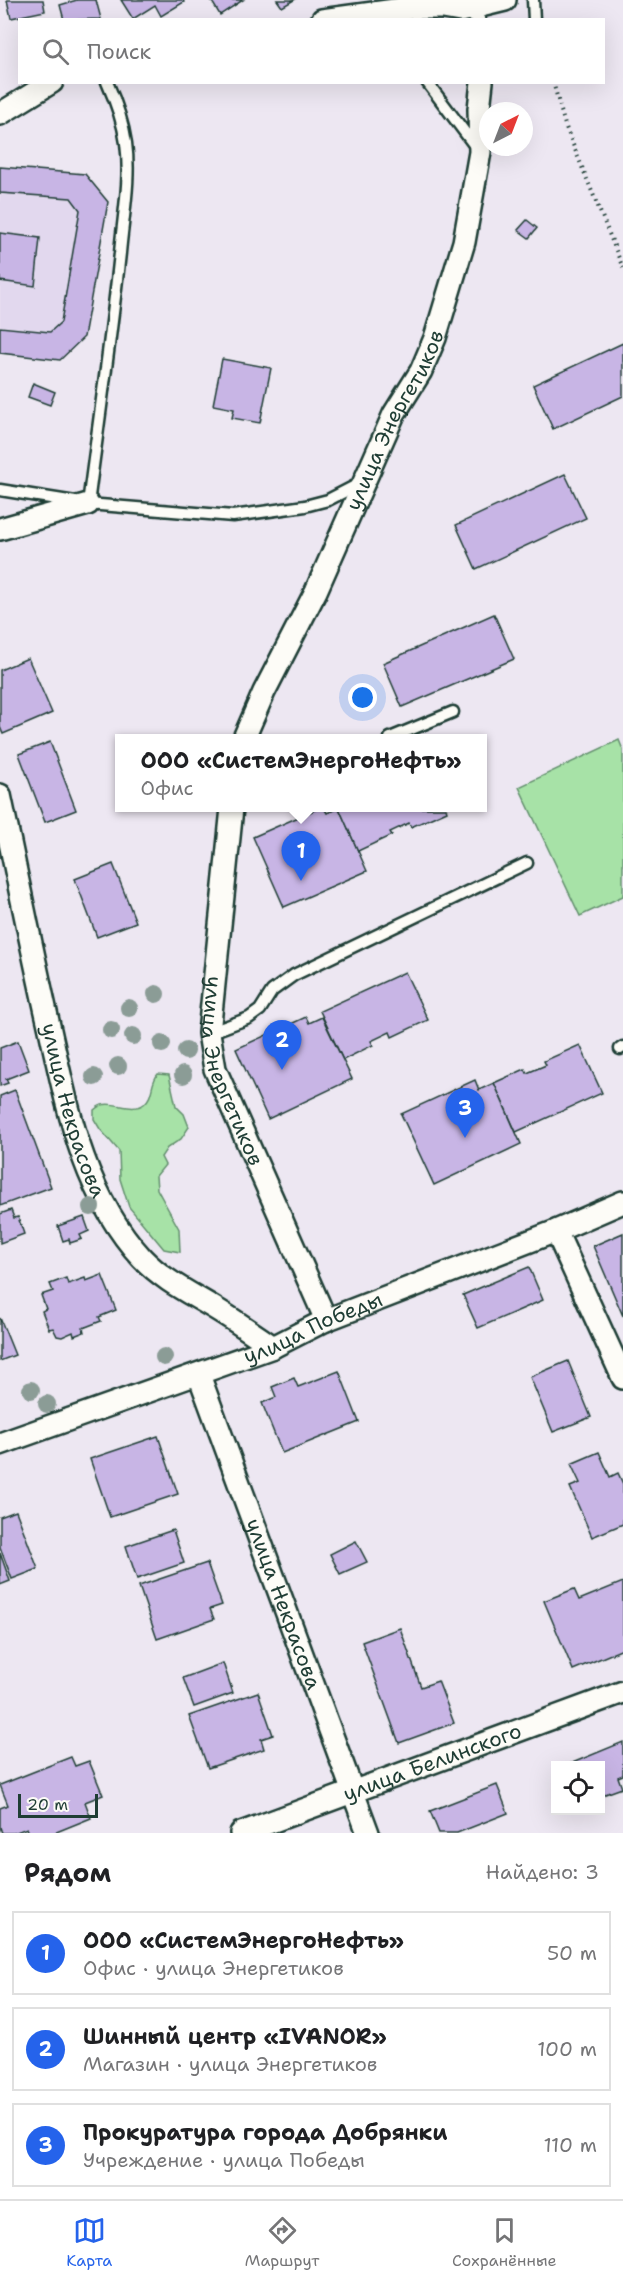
<!DOCTYPE html>
<html lang="ru">
<head>
<meta charset="utf-8">
<style>
	body { margin:0; font-family:"Shantell Sans",sans-serif; background:#f2f2f2; color:#202124 }
	.controls { position:absolute; right:18px; bottom:18px; display:grid; overflow:hidden; border-radius:0px; box-shadow:0 6px 24px #0002 }
	.controls button { width:54px; height:54px; display:grid; place-items:center; padding:0; border:0; border-bottom:2px solid #e0e0e0; background:#fff; color:#202124; font:30px sans-serif }
	.compass { position:absolute; left:479px; top:102px; width:54px; height:54px; border-radius:50%; background:#fff; box-shadow:0 6px 24px #0002; rotate:42deg }
	.scale { position:absolute; left:18px; bottom:15px; width:80px; box-sizing:border-box; padding-left:6px; border:3px solid #1f3d34; border-top:0; font-size:16px; line-height:21px; white-space:nowrap; color:#1f3d34; -webkit-text-stroke:4px #fdfcf7; paint-order:stroke }
	.you { position:absolute; left:363px; top:698px; width:21px; height:21px; margin:-15px; border:4px solid #fff; border-radius:50%; background:#1a73e8; box-shadow:0 0 0 9px #1a73e833 }
	.badge { display:grid; place-items:center; width:39px; height:39px; border-radius:50%; background:#2563eb; color:#fff; font-size:20px; font-weight:700 }
	.pin { position:absolute; translate:-50% -50px; filter:drop-shadow(0 2px 3px #0008) }
	.pin::after { content:''; position:absolute; top:32px; width:21px; height:18px; background:inherit; clip-path:polygon(0 0,100% 0,50% 100%) }
	.popup { position:absolute; left:115px; top:734px; width:372px; height:78px; box-sizing:border-box; display:grid; place-content:center; border-radius:0px; background:#fff; filter:drop-shadow(0 2px 4px #0005); font-size:20px; white-space:nowrap; color:#757577 }
	.popup b { font-size:22px; color:#202124 }
	.popup::after { content:''; position:absolute; left:50%; top:100%; margin-left:-12px; border:12px solid transparent; border-top-color:#fff }
	.list { margin:0; padding:0; list-style:none }
	h2 { display:flex; justify-content:space-between; align-items:center; height:78px; margin:0; padding:0 24px; font-size:26px }
	h2 small { font-size:20px; font-weight:400; color:#757577 }
	.list li { display:grid; grid-template-columns:39px 1fr auto; gap:18px; align-items:center; box-sizing:border-box; height:84px; margin:0 12px 12px; padding:0 12px; border:2px solid #e0e0e0; border-radius:0px }
	.list b { display:block; font-size:22px; white-space:nowrap }
	.list p { margin:0; font-size:20px; white-space:nowrap; color:#757577 }
	.list em { font-size:20px; font-style:normal; color:#757577 }
	.icon { flex:none; width:33px; height:33px; fill:none; stroke:currentColor; stroke-width:2; stroke-linecap:round; stroke-linejoin:round }
	.map { position:relative; flex:none; width:623px; height:1833px; overflow:hidden }
	.search { position:absolute; background:#fff; box-shadow:0 6px 24px #0002; left:18px; right:18px; top:18px; height:66px; display:flex; align-items:center; gap:15px; box-sizing:border-box; padding:0 21px; border-radius:0px; color:#757577; font-size:22px }
	.sheet { height:366px; background:#fff }
	nav { display:flex; justify-content:space-around; align-items:center; box-sizing:border-box; height:84px; border-top:2px solid #e0e0e0; background:#fff; font-size:16px; color:#757577 }
	nav a { display:grid; justify-items:center; gap:3px }
	nav .on { color:#2563eb }
	.map>svg:first-child { display:block }
	.built { fill:#e2d8ee }
	.green { fill:#a7e2a7; stroke:#63906e; stroke-width:1.5 }
	.building { fill:#c8b5e5; stroke:#1f3d34; stroke-width:1.5 }
	.lines { fill:none; stroke-linecap:round; stroke-linejoin:round }
	.lane-casing { stroke:#1f3d34; stroke-width:15 }
	.street-casing { stroke:#1f3d34; stroke-width:26 }
	.path { stroke:#1f3d34; stroke-width:4; stroke-dasharray:1.5 4.5; stroke-linecap:butt }
	.lane { stroke:#fdfcf7; stroke-width:10 }
	.street { stroke:#fdfcf7; stroke-width:21 }
	.tree { fill:#8b9c96 }
	.labels { text-anchor:middle; dominant-baseline:central; stroke-width:4.5; stroke-linejoin:round; paint-order:stroke }
	.street-label { font-size:21px; fill:#1f3d34; stroke:#fdfcf7 }
</style>
</head>
<body>
<div class="map">
<svg width="623" height="1833" viewBox="0 0 623 1833">
	<rect width="100%" height="100%" fill="#ede7f2"/>
	<filter id="ink" filterUnits="userSpaceOnUse"><feTurbulence type="fractalNoise" baseFrequency=".0167" numOctaves="2"/><feDisplacementMap in="SourceGraphic" scale="12" xChannelSelector="R" yChannelSelector="G"/><feConvolveMatrix kernelMatrix="1 2 1 2 8 2 1 2 1" color-interpolation-filters="sRGB"/></filter>
	<g filter="url(#ink)">
		<path class="built" d="M0,167l85,7 23,28 -24,135 -24,23 -60,-7z"/>
		<g class="green">
			<path d="M619,740l4,10v146l-43,20 -61,-129z"/>
			<path d="M158,1074l11,1 7,31 8,8 5,13 -8,12 -14,9 -6,9 4,8 -9,11 1,13 22,40 1,23 -16,-3 -35,-42 -9,-28 -1,-28 -19,-22 -6,-10v-9c2,-2 5,-4 8,-5 13,-4 30,8 42,-1 10,-8 6,-21 14,-30z"/>
		</g>
		<g class="building">
			<path d="M7,0h36l2,11 -34,7z"/>
			<path d="M77,0h19l5,19 -37,1 -4,-15z"/>
			<path d="M121,0h62l1,2 -23,14 -6,-11 -22,14z"/>
			<path d="M211,0h32l-23,15z"/>
			<path d="M277,0h17l-12,7z"/>
			<path d="M0,167l85,7 23,28 -24,135 -24,23 -60,-7v-26l50,5 11,-10 19,-112 -9,-12 -71,-5z"/>
			<path d="M527,220l10,8 -8,10 -11,-8z"/>
			<path d="M0,233l40,5 -5,48 -35,-5z"/>
			<path d="M623,343v53l-70,33 -20,-44z"/>
			<path d="M222,359l49,9 -11,55 -28,-5 2,-9 -21,-4z"/>
			<path d="M33,383l22,9 -5,13 -22,-8z"/>
			<path d="M565,474l21,44 -110,51 -20,-44z"/>
			<path d="M494,614l20,45 -112,48 -19,-44z"/>
			<path d="M28,658l24,55 -49,21 -3,-7v-57z"/>
			<path d="M50,742l26,68 -31,12 -26,-68z"/>
			<path d="M319,808h5l3,5 12,-5 28,63 -83,36 -31,-70z"/>
			<path d="M339,808h107l1,3 -36,16 -2,-4 -19,9 2,3 -34,16z"/>
			<path d="M113,864l23,58 -39,15 -22,-58z"/>
			<path d="M405,972l23,48 -36,17 -2,-5 -19,9 2,4 -30,15 -23,-49z"/>
			<path d="M306,1017l3,6 13,-6 30,62 -84,40 -32,-70z"/>
			<path d="M18,1041l11,29 -23,9 2,4 -8,3v-38z"/>
			<path d="M580,1045l22,48 -86,39 -22,-49 31,-14 2,4 19,-8 -2,-4z"/>
			<path d="M475,1080l4,10 15,-7 27,61 -87,41 -33,-71z"/>
			<path d="M15,1090l36,97 -51,19v-110z"/>
			<path d="M11,1210l3,8 4,-1 6,17 -24,9v-29z"/>
			<path d="M84,1217l5,14 -9,4 2,4 -12,4 -1,-4 -6,2 -5,-15z"/>
			<path d="M623,1233v83l-30,-70z"/>
			<path d="M529,1267l14,33 -65,28 -15,-33z"/>
			<path d="M102,1275l14,35 -17,7 2,4 -18,7 1,4 -10,4 -1,-4 -11,5 -5,-1 -4,-8 -4,1 -7,-18 4,-2 -5,-14 12,-4 -3,-7 16,-6 2,6 17,-6 1,3z"/>
			<path d="M0,1318l15,37 -15,6z"/>
			<path d="M568,1361l23,56 -38,15 -23,-55z"/>
			<path d="M339,1371l20,51 -77,31 -20,-50 14,-6 -4,-10 22,-9 4,9z"/>
			<path d="M158,1436l20,58 -68,23 -20,-58z"/>
			<path d="M599,1452l11,25 8,-4 5,11v40l-31,13 -22,-50 10,-4 -9,-19z"/>
			<path d="M16,1511l22,58 -26,10 -12,-32v-30z"/>
			<path d="M173,1530l11,33 -47,16 -11,-33z"/>
			<path d="M356,1541l11,21 -27,12 -10,-20z"/>
			<path d="M0,1553l10,28 -10,4z"/>
			<path d="M207,1563l15,42 -12,4 4,10 -57,20 -18,-53z"/>
			<path d="M623,1582v67l-50,21 -29,-69 30,-12 5,11z"/>
			<path d="M400,1628l21,59 17,-6 16,42 -55,20 -37,-101z"/>
			<path d="M223,1663l10,30 -39,14 -11,-29z"/>
			<path d="M258,1692l15,43 -12,4 3,10 -56,19 -19,-52z"/>
			<path d="M623,1742v33l-5,2 4,11 -22,8v-30h-35z"/>
			<path d="M71,1757l4,9 14,-5 14,34 -18,7 6,16 -37,15h-25l-2,-5 -13,5h-12l-2,-6v-19l8,-3 -8,-20z"/>
			<path d="M497,1785l11,28 -51,20h-18l-9,-22z"/>
		</g>
		<g class="lines">
			<defs>
				<g id="lane">
					<path d="M533,0l1,20"/>
					<path d="M463,12l17,8"/>
					<path d="M427,82l51,68"/>
					<path d="M0,490l88,14 145,12 72,-10 23,-6 31,-16"/>
					<path d="M88,504c11,-84 23,-167 32,-251 3,-36 11,-74 6,-110 -3,-21 -10,-41 -19,-61"/>
					<path d="M390,738l63,-26"/>
					<path d="M209,1033l40,-15 11,-8 12,-19 22,-16 233,-112"/>
					<path d="M620,1049l3,-2"/>
				</g>
				<g id="street">
					<path d="M322,20l88,-12h33l17,3 45,-11"/>
					<path d="M0,114l52,-32"/>
					<path d="M0,529l88,-25"/>
					<path id="s1" d="M244,738l20,-46 52,-101 78,-177 27,-43 14,-33 29,-96 16,-90 -1,-43 3,-27"/>
					<path id="s2" d="M0,795c16,75 31,151 48,226 19,84 34,172 94,237 22,23 48,35 74,51 20,12 38,25 57,38"/>
					<path id="s3" d="M232,808l-23,225 6,36 111,251"/>
					<path d="M556,1231l67,147"/>
					<path id="s4" d="M199,1375l169,458"/>
					<path id="s5" d="M0,1444l273,-97 53,-27 230,-89 67,-29"/>
					<path id="s6" d="M241,1833l382,-141"/>
				</g>
			</defs>
			<use href="#lane" class="lane-casing"/>
			<use href="#street" class="street-casing"/>
			<path class="path" d="M553,82l12,43 58,143"/>
			<use href="#lane" class="lane"/>
			<use href="#street" class="street"/>
		</g>
		<g class="tree">
			<circle cx="156" cy="994" r="9"/>
			<circle cx="129" cy="1008" r="9"/>
			<circle cx="111" cy="1030" r="9"/>
			<circle cx="133" cy="1036" r="9"/>
			<circle cx="162" cy="1044" r="9"/>
			<circle cx="186" cy="1051" r="9"/>
			<circle cx="118" cy="1066" r="9"/>
			<circle cx="183" cy="1075" r="9"/>
			<circle cx="94" cy="1077" r="9"/>
			<circle cx="91" cy="1207" r="9"/>
			<circle cx="164" cy="1357" r="9"/>
			<circle cx="31" cy="1390" r="9"/>
			<circle cx="47" cy="1404" r="9"/>
		</g>
	</g>
	<g class="labels">
		<g class="street-label">
			<text stroke="none"><textPath href="#s1" startOffset="352">улица Энергетиков</textPath></text>
			<text stroke="none"><textPath href="#s3" startOffset="268">улица Энергетиков</textPath></text>
			<text stroke="none"><textPath href="#s2" startOffset="324">улица Некрасова</textPath></text>
			<text stroke="none"><textPath href="#s5" startOffset="334">улица Победы</textPath></text>
			<text stroke="none"><textPath href="#s4" startOffset="244">улица Некрасова</textPath></text>
			<text stroke="none"><textPath href="#s6" startOffset="204">улица Белинского</textPath></text>
		</g>
	</g>
</svg>
<div class="controls">
<button><svg class="icon" aria-label="locate" viewBox="0 0 24 24"><circle cx="12" cy="12" r="6"/><path d="M12 2v4M12 18v4M2 12h4M18 12h4"/></svg></button>
</div>
<svg class="compass" viewBox="-18 -18 36 36"><path d="M0-13l5 13h-10z" fill="#e53935"/><path d="M0 13l5-13h-10z" fill="#757577"/></svg>
<div class="scale">20 m</div>
<div class="you"></div>
<div class="pin badge" style="left:301px;top:881px">1</div>
<div class="popup"><b>ООО «СистемЭнергоНефть»</b>Офис</div>
<div class="pin badge" style="left:282px;top:1070px">2</div>
<div class="pin badge" style="left:465px;top:1138px">3</div>
<div class="search"><svg class="icon" aria-label="search" viewBox="0 0 24 24"><circle cx="10" cy="10" r="6"/><path d="M15 15l6 6"/></svg>Поиск</div>
</div>
<section class="sheet">
<h2>Рядом<small>Найдено: 3</small></h2>
<ul class="list">
<li><span class="badge">1</span><div><b>ООО «СистемЭнергоНефть»</b><p>Офис · улица Энергетиков</p></div><em>50 m</em></li>
<li><span class="badge">2</span><div><b>Шинный центр «IVANOR»</b><p>Магазин · улица Энергетиков</p></div><em>100 m</em></li>
<li><span class="badge">3</span><div><b>Прокуратура города Добрянки</b><p>Учреждение · улица Победы</p></div><em>110 m</em></li>
</ul>
</section>
<nav>
<a class="on"><svg class="icon" aria-label="map" viewBox="0 0 24 24"><path d="M3 6l6-2 6 2 6-2v14l-6 2-6-2-6 2zM9 4v14M15 6v14"/></svg>Карта</a>
<a><svg class="icon" aria-label="directions" viewBox="0 0 24 24"><path d="M12 3l9 9-9 9-9-9zM9 14v-3h6M13 9l2 2-2 2"/></svg>Маршрут</a>
<a><svg class="icon" aria-label="saved" viewBox="0 0 24 24"><path d="M7 4h10v16l-5-4-5 4z"/></svg>Сохранённые</a>
</nav>
</body>
</html>
